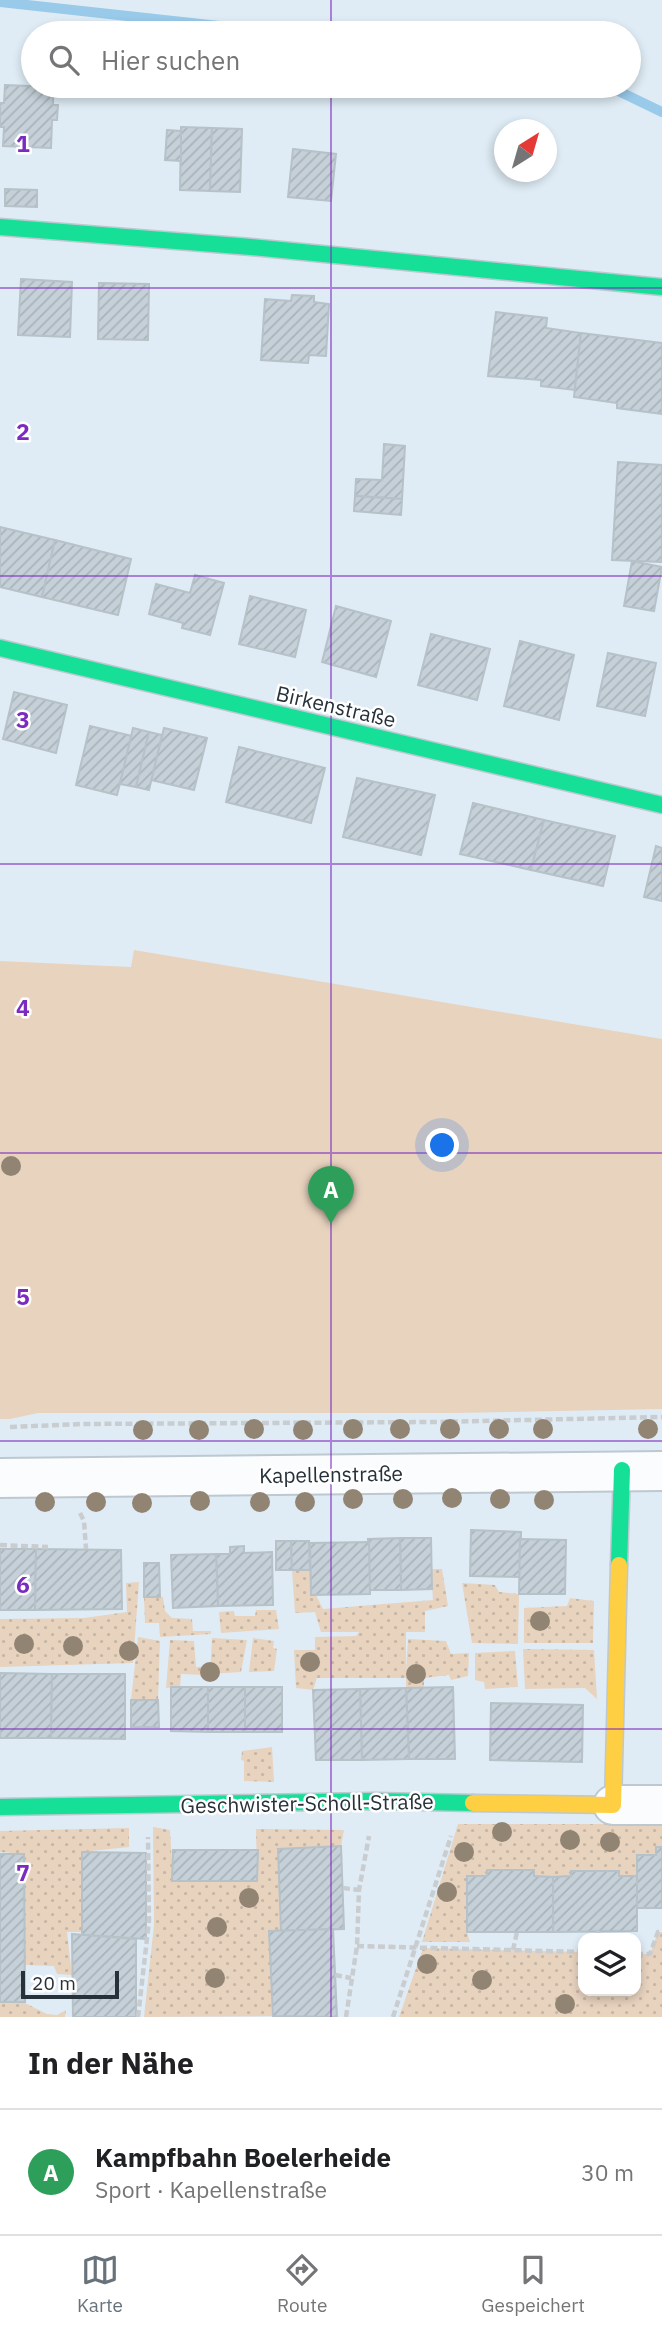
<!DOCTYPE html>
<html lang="de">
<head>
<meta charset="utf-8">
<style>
	body { margin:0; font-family:"IBM Plex Sans",sans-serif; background:#f6f6f6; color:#202124 }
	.controls { position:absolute; right:21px; bottom:21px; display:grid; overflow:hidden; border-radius:14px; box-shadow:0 4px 10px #0003 }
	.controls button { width:63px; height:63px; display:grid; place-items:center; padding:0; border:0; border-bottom:2px solid #e0e0e0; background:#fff; color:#202124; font:35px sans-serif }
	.compass { position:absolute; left:494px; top:119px; width:63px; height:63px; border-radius:50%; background:#fff; box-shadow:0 4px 10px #0003; rotate:37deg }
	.scale { position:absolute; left:21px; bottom:18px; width:98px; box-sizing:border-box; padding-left:7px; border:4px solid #273139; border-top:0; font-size:19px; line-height:24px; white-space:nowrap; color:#273139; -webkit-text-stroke:5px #fff; paint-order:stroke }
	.you { position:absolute; left:443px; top:1146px; width:24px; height:24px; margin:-18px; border:5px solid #fff; border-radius:50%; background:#1a73e8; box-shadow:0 0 0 10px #1a73e833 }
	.badge { display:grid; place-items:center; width:46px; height:46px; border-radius:50%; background:#67727b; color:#fff; font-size:23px; font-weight:700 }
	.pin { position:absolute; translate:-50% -58px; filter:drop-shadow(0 2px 4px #0008) }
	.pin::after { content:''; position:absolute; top:37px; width:24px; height:21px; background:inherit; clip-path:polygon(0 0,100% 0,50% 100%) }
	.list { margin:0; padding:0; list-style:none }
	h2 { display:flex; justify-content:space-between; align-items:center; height:91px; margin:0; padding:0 28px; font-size:30px }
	h2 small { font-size:23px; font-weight:400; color:#757577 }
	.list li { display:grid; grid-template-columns:46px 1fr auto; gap:21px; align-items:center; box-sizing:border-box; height:126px; padding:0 28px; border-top:2px solid #e0e0e0 }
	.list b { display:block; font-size:26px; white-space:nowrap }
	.list p { margin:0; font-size:23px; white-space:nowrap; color:#757577 }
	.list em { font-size:23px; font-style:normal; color:#757577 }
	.icon { flex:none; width:38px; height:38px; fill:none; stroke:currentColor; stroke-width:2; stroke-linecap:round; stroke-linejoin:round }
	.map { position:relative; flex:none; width:662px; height:2017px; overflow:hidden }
	.search { position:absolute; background:#fff; box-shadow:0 4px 10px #0003; left:21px; right:21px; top:21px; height:77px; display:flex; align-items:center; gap:18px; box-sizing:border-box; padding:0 24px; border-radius:38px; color:#757577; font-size:26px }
	.sheet { height:217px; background:#fff }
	nav { display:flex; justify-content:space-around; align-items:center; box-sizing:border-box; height:98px; border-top:2px solid #e0e0e0; background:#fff; font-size:19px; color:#757577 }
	nav a { display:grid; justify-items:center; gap:4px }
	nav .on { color:#67727b }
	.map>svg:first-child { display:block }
	.grass { fill:url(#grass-dots) }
	.garden { fill:#e8d3bf }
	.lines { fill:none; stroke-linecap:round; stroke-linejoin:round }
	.stream { stroke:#99caea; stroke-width:10 }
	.building { fill:url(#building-hatch); stroke:#b6c1c8; stroke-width:2 }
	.street-casing { stroke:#bdc8d0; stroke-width:42 }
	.fast-casing { stroke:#bdc8d0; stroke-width:19 }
	.slow-casing { stroke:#bdc8d0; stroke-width:19 }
	.path { stroke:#c9cdd0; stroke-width:4.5; stroke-dasharray:7 3.5; stroke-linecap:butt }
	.street { stroke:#fafcfe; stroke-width:38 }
	.fast { stroke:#16e098; stroke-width:16 }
	.slow { stroke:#ffcf43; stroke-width:16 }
	.tree { fill:#928473 }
	.grid { fill:none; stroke:#7b2cbf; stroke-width:2; stroke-opacity:0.55 }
	.labels { text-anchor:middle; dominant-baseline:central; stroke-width:5; stroke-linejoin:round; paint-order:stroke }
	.street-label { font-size:21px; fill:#273139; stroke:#fff }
	.grid-label { font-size:23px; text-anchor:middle; font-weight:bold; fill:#7b2cbf; stroke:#fff; stroke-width:5; stroke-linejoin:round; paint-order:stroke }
</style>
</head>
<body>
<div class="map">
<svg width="662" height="2017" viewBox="0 0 662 2017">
	<defs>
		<pattern id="grass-dots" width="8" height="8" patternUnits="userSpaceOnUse" patternTransform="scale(1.75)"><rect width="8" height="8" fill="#e8d3bf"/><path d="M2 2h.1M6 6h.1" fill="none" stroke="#c7b6a5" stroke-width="1.8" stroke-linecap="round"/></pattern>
		<pattern id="building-hatch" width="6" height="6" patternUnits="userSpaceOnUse" patternTransform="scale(1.75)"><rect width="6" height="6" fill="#c5d0d8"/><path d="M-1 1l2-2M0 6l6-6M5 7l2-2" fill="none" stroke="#a9b3ba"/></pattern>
	</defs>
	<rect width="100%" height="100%" fill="#dfecf5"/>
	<g class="grass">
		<path d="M431,1569h11l6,37 -23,5v21h-19v39l2,-32 38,2 5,13 18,-1 -1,23 -17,4 -2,-5 -25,3v9l-18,1v-10h-89l-4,12 -17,-2 -2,-38h21v-13l41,-1 3,-4h-38l-6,-20 -20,1 -3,-43h18l1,24 5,1 7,14 110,-9z"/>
		<path d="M139,1582l-6,81 -133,4v-48l84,-1 43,-6 -1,-29z"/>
		<path d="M462,1583l33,2 4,7 20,2 -1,50 -46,-1z"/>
		<path d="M144,1597h19l2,14 7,7 20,1 1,12h18v3l-51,3 -1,-14h-14z"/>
		<path d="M570,1598l24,3 -1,42h-69v-35l43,-2z"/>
		<path d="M256,1610h20l3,19 -58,4 -2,-21 15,-1 1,5h20z"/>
		<path d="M138,1637l22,4 -2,59h-27z"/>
		<path d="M212,1638l35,2 -6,32 -31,2z"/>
		<path d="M253,1638l21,3 -1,7 4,1 -3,22 -25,1z"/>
		<path d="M170,1640l24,1 2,26 11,-1 -1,9 -25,-1 -1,13 -14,1z"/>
		<path d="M523,1649l71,1 3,49 -12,-11 -60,1z"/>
		<path d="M515,1651l3,36 -33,2 -1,-7 -9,-2v-27z"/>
		<path d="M272,1747l2,35 -30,-1v-20l-3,-1 1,-9z"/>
		<path d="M458,1824h204v23l-6,1v7h-19v21h-18l-1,-5h-46l-1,5h-37v-6h-46l-21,62 3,10h-48z"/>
		<path d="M153,1827l17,3 3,51h84l-1,-52 88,1 -3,16 -63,3 3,82 -12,1 4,84 -129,1 10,-92z"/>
		<path d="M129,1828v19l-47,5v80h-15l5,43 -15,-1 -3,-8 -29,-1 -1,-111 -24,-2v-21z"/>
		<path d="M658,1932h4v85h-263l24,-69 160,4v39h53v-37h14z"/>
		<path d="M0,2003h25l22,11 10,1 9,-5 -1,7h-65z"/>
	</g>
	<path class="garden" d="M134,950l528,89v370l-209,4h-415l-28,6h-10v-458l131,6z"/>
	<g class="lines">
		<g class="stream">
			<path d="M0,2l282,31"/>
			<path d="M608,86l54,26"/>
		</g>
	</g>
	<g class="building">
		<path d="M5,85l48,2v18h5l-1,15h-5l-1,28 -48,-2 1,-19h-4v-24h4z"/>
		<path d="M181,127l31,1 -2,63 -30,-1z"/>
		<path d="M212,128l30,1 -2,63 -30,-1z"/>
		<path d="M167,130l14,1v30l-16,-1z"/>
		<path d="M293,149l43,5 -5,47 -43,-4z"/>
		<path d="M5,189l32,1v17l-32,-1z"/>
		<path d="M21,279l51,3 -2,55 -52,-2z"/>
		<path d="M99,283l50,1 -1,56 -50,-1z"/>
		<path d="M292,295l22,1v6l15,2 -3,52 -17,-1 -1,8 -47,-3 4,-61 26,2z"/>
		<path d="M496,312l51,6 -1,10 35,5 -6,57 -34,-4v-6l-53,-4z"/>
		<path d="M581,333l81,10v71l-45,-6v-5l-43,-6z"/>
		<path d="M384,444l21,2 -3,53 -47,-3 1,-17 26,1z"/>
		<path d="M618,462l44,3v97l-50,-2z"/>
		<path d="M355,496l47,3 -1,16 -47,-4z"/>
		<path d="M0,527l55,13 -13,57 -42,-10z"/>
		<path d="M55,540l76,19 -13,56 -76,-18z"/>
		<path d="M632,561l30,6 -8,44 -30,-5z"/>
		<path d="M195,575l29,8 -14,52 -28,-7 1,-5 -34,-9 7,-30 34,9z"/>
		<path d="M250,596l56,14 -11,47 -56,-13z"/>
		<path d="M336,606l55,15 -15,56 -54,-15z"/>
		<path d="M431,634l59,15 -13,51 -59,-15z"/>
		<path d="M520,641l54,14 -15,65 -55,-14z"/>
		<path d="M608,653l48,10 -11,53 -48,-10z"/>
		<path d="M14,692l53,13 -11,48 -53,-14z"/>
		<path d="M90,726l42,10 -15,59 -41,-10z"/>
		<path d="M133,728l16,4 -13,55 -16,-3z"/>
		<path d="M164,728l43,10 -13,52 -43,-10z"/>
		<path d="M149,732l13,3 -13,55 -13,-3z"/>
		<path d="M239,747l86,21 -14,55 -85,-21z"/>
		<path d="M357,778l78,17 -14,60 -78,-18z"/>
		<path d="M473,803l71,17 -13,50 -71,-16z"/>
		<path d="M544,820l71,16 -12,50 -72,-16z"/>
		<path d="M656,846l6,2v53l-18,-4z"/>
		<path d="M471,1530l50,2 -1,45 -50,-1z"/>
		<path d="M400,1538h31l1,51 -31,1z"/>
		<path d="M400,1538l1,52h-32l-1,-51z"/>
		<path d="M520,1539l46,1 -1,54h-46z"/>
		<path d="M276,1541h15l1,29h-16z"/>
		<path d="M291,1541h18l1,29h-18z"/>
		<path d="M369,1542l1,52 -59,1 -1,-52z"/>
		<path d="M244,1546v7l28,-1 1,53 -55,1 -2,-52h14v-7z"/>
		<path d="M0,1549h36l-1,61h-35z"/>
		<path d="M36,1549l85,1 1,59 -87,1z"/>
		<path d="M216,1554l2,52 -45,2 -2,-53z"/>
		<path d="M144,1563h15l1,34h-16z"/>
		<path d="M0,1673l52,1 -1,64h-51z"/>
		<path d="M52,1674h73v65l-74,-1z"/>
		<path d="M171,1687h37v45l-37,-1z"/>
		<rect x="208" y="1687" width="37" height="45"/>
		<rect x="245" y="1687" width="37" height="45"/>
		<path d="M453,1687l2,72h-46l-3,-71z"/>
		<path d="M406,1688l3,71 -47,1 -2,-71z"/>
		<path d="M360,1689l2,71h-46l-3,-70z"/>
		<path d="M131,1700h27l1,27h-28z"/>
		<path d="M491,1703l92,2 -1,57 -92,-2z"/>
		<path d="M341,1846l3,83 -63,2 -3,-82z"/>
		<path d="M656,1847h6v61h-25v-53h19z"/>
		<path d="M173,1850h85l-1,31h-85z"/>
		<path d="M82,1852l64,1v86l-64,-4z"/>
		<path d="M0,1854h24l1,148h-25z"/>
		<path d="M487,1870h47v6l19,1v55h-86v-56h20z"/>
		<path d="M571,1871h48v5h18v55l-84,1v-55l18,-1z"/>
		<path d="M333,1929l4,88 -64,-1 -4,-85z"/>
		<path d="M72,1934l64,5v78h-63z"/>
	</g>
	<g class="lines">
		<defs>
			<g id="street">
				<path d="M0,1478l662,-7"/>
				<path d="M613,1805h49"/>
			</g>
			<g id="fast">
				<path d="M0,227l251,20 411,40"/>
				<path d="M0,648l662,157"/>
				<path d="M619,1565l3,-95"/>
				<path d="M0,1807l375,-6 98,2"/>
			</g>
			<path id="slow" d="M473,1803l140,2 6,-240"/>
		</defs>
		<use href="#street" class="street-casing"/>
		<use href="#fast" class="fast-casing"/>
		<use href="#slow" class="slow-casing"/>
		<g class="path">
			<path d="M10,1427l72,-3 354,-2 226,-5"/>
			<path d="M80,1513l4,8 2,28"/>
			<path d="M0,1545l48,2"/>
			<path d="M343,1888l16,2"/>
			<path d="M598,1931l1,7"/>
			<path d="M357,1946l226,6"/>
			<path d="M513,1950l4,-18"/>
			<path d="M636,1954h14l8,-22h4"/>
			<path d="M335,1975l16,3"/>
			<path d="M138,2017l11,-96 -1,-84"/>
			<path d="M346,2017l11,-71 2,-56 10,-54"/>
			<path d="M393,2017l58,-181"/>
		</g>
		<use href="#street" class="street"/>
		<use href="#fast" class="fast"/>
		<use href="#slow" class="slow"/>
	</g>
	<g class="tree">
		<circle cx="11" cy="1166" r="10"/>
		<circle cx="254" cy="1429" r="10"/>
		<circle cx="353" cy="1429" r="10"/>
		<circle cx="400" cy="1429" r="10"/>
		<circle cx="450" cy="1429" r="10"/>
		<circle cx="499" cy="1429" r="10"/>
		<circle cx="543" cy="1429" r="10"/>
		<circle cx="648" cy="1429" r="10"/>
		<circle cx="143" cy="1430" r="10"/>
		<circle cx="199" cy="1430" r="10"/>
		<circle cx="303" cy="1430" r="10"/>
		<circle cx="452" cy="1498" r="10"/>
		<circle cx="353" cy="1499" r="10"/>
		<circle cx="403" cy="1499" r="10"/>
		<circle cx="500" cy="1499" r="10"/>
		<circle cx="544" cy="1500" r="10"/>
		<circle cx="200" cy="1501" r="10"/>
		<circle cx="45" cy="1502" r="10"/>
		<circle cx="96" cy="1502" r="10"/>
		<circle cx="260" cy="1502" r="10"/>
		<circle cx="305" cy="1502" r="10"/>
		<circle cx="142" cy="1503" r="10"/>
		<circle cx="540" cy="1621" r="10"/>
		<circle cx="24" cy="1644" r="10"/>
		<circle cx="73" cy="1646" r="10"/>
		<circle cx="129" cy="1651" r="10"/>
		<circle cx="310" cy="1662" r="10"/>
		<circle cx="210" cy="1672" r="10"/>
		<circle cx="416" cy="1674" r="10"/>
		<circle cx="502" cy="1832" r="10"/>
		<circle cx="570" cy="1840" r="10"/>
		<circle cx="610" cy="1842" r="10"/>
		<circle cx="464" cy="1852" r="10"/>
		<circle cx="447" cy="1892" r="10"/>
		<circle cx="249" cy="1898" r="10"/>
		<circle cx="217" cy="1927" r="10"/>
		<circle cx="427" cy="1964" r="10"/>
		<circle cx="215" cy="1978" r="10"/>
		<circle cx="482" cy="1980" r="10"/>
		<circle cx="565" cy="2004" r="10"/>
	</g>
	<path class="grid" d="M331,0v33M331,86v1931M0,288h662M0,576h662M0,864h662M0,1153h662M0,1441h662M0,1729h662"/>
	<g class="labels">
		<g class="street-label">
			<text transform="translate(336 706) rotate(13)">Birkenstraße</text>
			<text transform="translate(331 1474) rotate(-1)">Kapellenstraße</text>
			<text transform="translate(307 1803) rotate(-1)">Geschwister-Scholl-Straße</text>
		</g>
	</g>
	<g class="grid-label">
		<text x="23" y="152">1</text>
		<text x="23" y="440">2</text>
		<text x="23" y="728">3</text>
		<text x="23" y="1016">4</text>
		<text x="23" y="1305">5</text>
		<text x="23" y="1593">6</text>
		<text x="23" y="1881">7</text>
	</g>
</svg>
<div class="controls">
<button><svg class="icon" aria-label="layers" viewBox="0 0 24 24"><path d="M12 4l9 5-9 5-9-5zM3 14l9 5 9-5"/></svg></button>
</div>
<svg class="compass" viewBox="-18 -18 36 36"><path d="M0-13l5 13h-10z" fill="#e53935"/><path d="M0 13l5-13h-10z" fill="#757577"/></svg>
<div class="scale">20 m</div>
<div class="you"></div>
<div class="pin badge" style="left:331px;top:1224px;background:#2e9e5b">A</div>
<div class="search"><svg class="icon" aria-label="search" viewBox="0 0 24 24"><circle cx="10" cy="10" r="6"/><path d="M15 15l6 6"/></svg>Hier suchen</div>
</div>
<section class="sheet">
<h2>In der Nähe<small></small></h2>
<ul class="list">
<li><span class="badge" style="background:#2e9e5b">A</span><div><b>Kampfbahn Boelerheide</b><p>Sport · Kapellenstraße</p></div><em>30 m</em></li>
</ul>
</section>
<nav>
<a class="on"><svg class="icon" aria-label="map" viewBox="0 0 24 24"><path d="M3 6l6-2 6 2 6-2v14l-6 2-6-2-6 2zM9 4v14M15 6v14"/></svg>Karte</a>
<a><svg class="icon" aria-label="directions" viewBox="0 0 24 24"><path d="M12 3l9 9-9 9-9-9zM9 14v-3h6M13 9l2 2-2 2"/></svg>Route</a>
<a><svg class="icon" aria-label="saved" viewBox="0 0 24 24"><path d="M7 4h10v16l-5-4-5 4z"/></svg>Gespeichert</a>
</nav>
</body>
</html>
